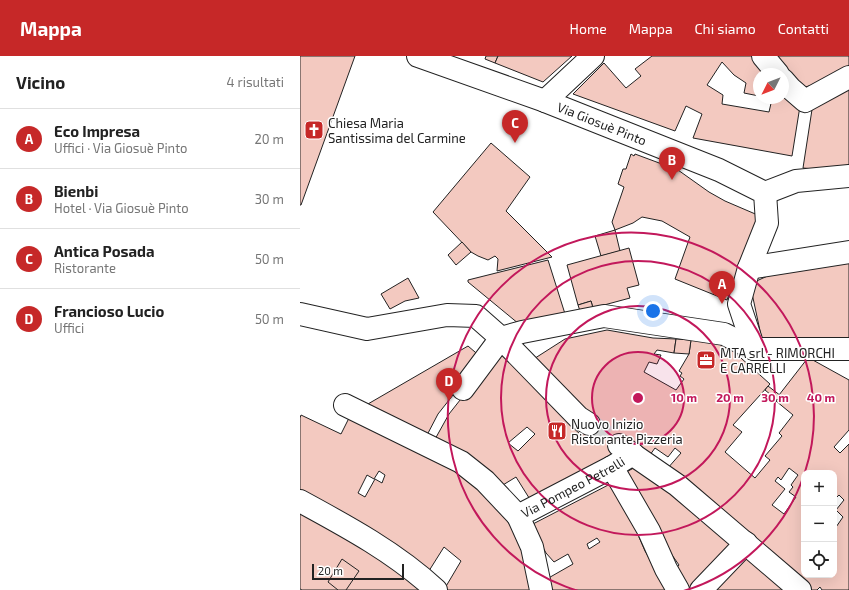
<!DOCTYPE html>
<html lang="it">
<head>
<meta charset="utf-8">
<style>
	body { margin:0; font-family:"Exo 2",sans-serif; background:#f6f6f6; color:#222 }
	.controls { position:absolute; right:12px; bottom:12px; display:grid; overflow:hidden; border-radius:8px; box-shadow:0 4px 16px #0002 }
	.controls button { width:36px; height:36px; display:grid; place-items:center; padding:0; border:0; border-bottom:1px solid #e0e0e0; background:#fff; color:#222; font:20px sans-serif }
	.compass { position:absolute; left:453px; top:12px; width:36px; height:36px; border-radius:50%; background:#fff; box-shadow:0 4px 16px #0002; rotate:228deg }
	.scale { position:absolute; left:12px; bottom:10px; width:92px; box-sizing:border-box; padding-left:4px; border:2px solid #222; border-top:0; font-size:11px; line-height:14px; white-space:nowrap; color:#222; -webkit-text-stroke:3px #fff; paint-order:stroke }
	.you { position:absolute; left:353px; top:255px; width:14px; height:14px; margin:-10px; border:3px solid #fff; border-radius:50%; background:#1a73e8; box-shadow:0 0 0 6px #1a73e833 }
	.badge { display:grid; place-items:center; width:26px; height:26px; border-radius:50%; background:#c62828; color:#fff; font-size:13px; font-weight:700 }
	.pin { position:absolute; translate:-50% -33px; filter:drop-shadow(0 1px 2px #0008) }
	.pin::after { content:''; position:absolute; top:21px; width:14px; height:12px; background:inherit; clip-path:polygon(0 0,100% 0,50% 100%) }
	.list { margin:0; padding:0; list-style:none }
	h2 { display:flex; justify-content:space-between; align-items:center; height:52px; margin:0; padding:0 16px; font-size:17px }
	h2 small { font-size:13px; font-weight:400; color:#767676 }
	.list li { display:grid; grid-template-columns:26px 1fr auto; gap:12px; align-items:center; box-sizing:border-box; height:60px; padding:0 16px; border-top:1px solid #e0e0e0 }
	.list b { display:block; font-size:15px; white-space:nowrap }
	.list p { margin:0; font-size:13px; white-space:nowrap; color:#767676 }
	.list em { font-size:13px; font-style:normal; color:#767676 }
	.icon { flex:none; width:22px; height:22px; fill:none; stroke:currentColor; stroke-width:2; stroke-linecap:round; stroke-linejoin:round }
	.map { position:relative; flex:none; width:549px; height:534px; overflow:hidden }
	header { display:flex; align-items:center; gap:24px; box-sizing:border-box; height:56px; padding:0 20px; background:#c62828; color:#fff }
	header strong { font-size:19px }
	nav { display:flex; gap:22px; margin-inline-start:auto; font-size:14px }
	main { display:flex }
	aside { flex:1; background:#fff }
	.map>svg:first-child { display:block }
	.building { fill:#f3c9c0; stroke:#222; fill-rule:evenodd }
	.lines { fill:none; stroke-linecap:round; stroke-linejoin:round }
	.minor-tunnel { stroke:#d3d3d3; stroke-width:22; stroke-dasharray:22 11; stroke-linecap:butt }
	.minor-casing { stroke:#222; stroke-width:24 }
	.minor { stroke:#fff; stroke-width:22 }
	.ring { fill:none; stroke:#c2185b; stroke-width:2 }
	.labels { text-anchor:middle; dominant-baseline:central; stroke-width:3; stroke-linejoin:round; paint-order:stroke }
	.poi-label { font-size:13px; fill:#222; stroke:#fff; text-anchor:start }
	.street-label { font-size:13px; fill:#222; stroke:#fff }
	.centre { fill:#c2185b; stroke:#fff; stroke-width:2 }
	.ring-label { font-size:12px; text-anchor:middle; font-weight:bold; fill:#c2185b; stroke:#fff; stroke-width:3; stroke-linejoin:round; paint-order:stroke }
</style>
</head>
<body>
<header>
<strong>Mappa</strong>
<nav><a>Home</a><a>Mappa</a><a>Chi siamo</a><a>Contatti</a></nav>
</header>
<main>
<aside>
<h2>Vicino<small>4 risultati</small></h2>
<ul class="list">
<li><span class="badge">A</span><div><b>Eco Impresa</b><p>Uffici · Via Giosuè Pinto</p></div><em>20 m</em></li>
<li><span class="badge">B</span><div><b>Bienbi</b><p>Hotel · Via Giosuè Pinto</p></div><em>30 m</em></li>
<li><span class="badge">C</span><div><b>Antica Posada</b><p>Ristorante</p></div><em>50 m</em></li>
<li><span class="badge">D</span><div><b>Francioso Lucio</b><p>Uffici</p></div><em>50 m</em></li>
</ul>
</aside>
<div class="map">
<svg width="549" height="534" viewBox="0 0 549 534">
	<rect width="100%" height="100%" fill="#fff"/>
	<g class="building">
		<path d="M0,0h55l-54,149h-1z"/>
		<path d="M186,0h12l-3,7 -10,-4z"/>
		<path d="M198,0h74l-29,26 -48,-19z"/>
		<path d="M352,0h101l17,18h-11v22l-15,-3 2,-10 -12,-8 -12,-13 -15,23 16,10 -1,9 47,8 3,-13 -3,-1h14v-10l17,18 -8,50 -99,-18 9,-24 -16,-8 -11,25 -102,-37 31,-31 22,25 15,-12 -6,-7z"/>
		<path d="M474,0h75v11l-36,18 -8,2 -11,-3z"/>
		<path d="M549,29v83l-14,3 -32,-3 10,-65z"/>
		<path d="M191,87l39,34 -24,34 46,46 -55,14 1,-12 -3,-3 -7,4 -10,-4 -7,-4 -38,-40z"/>
		<path d="M331,98l3,2 1,-2 43,16 31,22 16,9 35,15 -33,84 -52,-21 15,-42 -28,-16 -20,-4 -9,6 -18,7 -3,-8 12,-35 -6,-3 5,-15h3z"/>
		<path d="M315,174l5,21 -19,5 -6,-20z"/>
		<path d="M162,186l9,10 -15,13 -8,-10z"/>
		<path d="M329,192l10,37 -12,3 3,10 -37,10 -2,-7 -13,4 -11,-40z"/>
		<path d="M248,204l18,57 -47,7 -51,-42v-2z"/>
		<path d="M549,206v76l-87,2 -12,-56 35,-16z"/>
		<path d="M108,222l11,20 -14,3 -15,8 -9,-15z"/>
		<path d="M291,245l2,7 -13,3 -2,-6z"/>
		<path d="M307,274l46,8 23,1 -2,14 -17,-3 -3,4 7,1 -4,9 -8,-2 -5,10 32,18 8,-11 -4,-3 2,-3 -3,-2 10,-17 2,-14 35,3 6,7 38,34 -37,41 9,7 -17,20 30,26 15,-18 -5,-4 17,-20 -3,-3 14,-18 -17,-14 5,-5 -2,-1 28,-36h4l38,21v50l-15,17 6,6 9,-9v146h-27l-2,-3 -3,3h-5l-53,-49 -92,-72 14,-16 -6,-5 -7,9 -13,-9 -8,11 -36,1 -80,41 -15,-24 -18,11 -64,-47 15,-27 38,-48 -7,-5 -42,53 -12,23 -65,-29 107,-62 14,12 10,-11 64,54 18,21 -4,3 10,9 11,-13 -62,-59 36,-23zM227,371l8,7 -17,17 -10,-8zM489,412l9,7 -7,10 2,2 -4,5 7,5 -12,17 -12,-9 13,-16 -10,-8 3,-4 3,3zM504,417h30v27l5,-5 5,5 -8,10 7,7 -9,13v45h-30z"/>
		<path d="M376,283l15,1 -2,14 -15,-1z"/>
		<path d="M468,330l13,10 -4,4 -12,-10z"/>
		<path d="M1,359l40,19 8,-16 112,51 58,63 16,58h-88l-2,-2 16,-27 -17,-14 -17,27 -127,-81v-75zM79,415l6,4 -3,8 -7,-4 -10,18 -7,-4 9,-18 7,4z"/>
		<path d="M339,409l96,75 -42,50h-4l-16,-18 6,-7 -30,-43 -28,-47z"/>
		<path d="M314,426l29,52 -4,3 6,14 23,39h-115l-8,-10 28,-16 -5,-10 -14,8 -8,-9 -15,-28zM297,482l3,4 -11,7 -2,-5z"/>
		<path d="M0,450l126,84h-124l-2,-1z"/>
		<path d="M447,492l47,42h-82z"/>
		<path d="M42,503l17,12 -13,19h-8l-10,-8z"/>
	</g>
	<g class="lines">
		<path class="minor-tunnel" d="M289,368l30,21"/>
		<defs>
			<g id="minor">
				<path id="s1" d="M118,0l127,45 174,69 46,23 2,30 -18,45 -10,36 15,45"/>
				<path d="M463,0l15,18"/>
				<path d="M483,24l7,8 15,13 44,-24"/>
				<path d="M245,45l48,-45"/>
				<path d="M465,137l31,-12 53,-5"/>
				<path d="M449,212l100,-16"/>
				<path d="M0,258l67,15 80,-14 29,1 25,22 77,79 11,7"/>
				<path d="M201,282l21,-6 82,-16 120,18 30,15h95"/>
				<path d="M163,333l38,-51"/>
				<path d="M45,349l116,57 24,19 33,35"/>
				<path d="M319,389l58,40 123,105"/>
				<path d="M312,411l37,64 17,38 12,21"/>
				<path d="M0,445c48,26 96,52 136,89"/>
				<path id="s2" d="M241,534l-9,-43 -14,-31 94,-49 21,-13"/>
				<path d="M401,534l45,-47"/>
			</g>
		</defs>
		<use href="#minor" class="minor-casing"/>
		<use href="#minor" class="minor"/>
	</g>
	<circle cx="338" cy="342" r="46" fill="#c2185b" fill-opacity=".12"/>
	<g class="ring">
		<circle cx="338" cy="342" r="46"/>
		<circle cx="338" cy="342" r="92"/>
		<circle cx="338" cy="342" r="137"/>
		<path d="M504 419A183 183 0 1 1 505 416"/>
	</g>
	<defs>
		<symbol id="church-square" viewBox="-11 -11 22 22"><rect x="-9" y="-9" width="18" height="18" rx="4" fill="#c62828" stroke="#fff"/><path d="M-1.2-6h2.4v3.5h3.3v2.4h-3.3V6h-2.4V-.1h-3.3v-2.4h3.3Z" fill="#fff"/></symbol>
		<symbol id="office-square" viewBox="-11 -11 22 22"><rect x="-9" y="-9" width="18" height="18" rx="4" fill="#c62828" stroke="#fff"/><path d="M-6-3h4V-5.5h4V-3h4V5H-6ZM-1-4.5V-3h2v-1.5ZM-6 0V1H6V0Z" fill="#fff"/></symbol>
		<symbol id="restaurant-square" viewBox="-11 -11 22 22"><rect x="-9" y="-9" width="18" height="18" rx="4" fill="#c62828" stroke="#fff"/><path d="M-5-6h1v4h1v-4h1v4h1v-4h1v5L-1.5 .5V6h-2V.5L-5-1ZM5-6V6H3V1.5H1.5Q1.5-4 5-6Z" fill="#fff"/></symbol>
	</defs>
	<g fill-rule="evenodd">
		<use href="#church-square" x="3" y="63" width="22" height="22"/>
		<use href="#office-square" x="395" y="293" width="22" height="22"/>
		<use href="#restaurant-square" x="246" y="364" width="22" height="22"/>
	</g>
	<g class="labels">
		<g class="poi-label">
			<text x="28" y="67">Chiesa Maria<tspan x="28" dy="15">Santissima del Carmine</tspan></text>
			<text x="420" y="297">MTA srl - RIMORCHI<tspan x="420" dy="15">E CARRELLI</tspan></text>
			<text x="271" y="368">Nuovo Inizio<tspan x="271" dy="15">Ristorante Pizzeria</tspan></text>
		</g>
		<g class="street-label">
			<text stroke="none"><textPath href="#s1" startOffset="196">Via Giosuè Pinto</textPath></text>
			<text stroke="none"><textPath href="#s2" startOffset="140">Via Pompeo Petrelli</textPath></text>
		</g>
	</g>
	<circle cx="338" cy="342" r="6" class="centre"/>
	<g class="ring-label">
		<text x="384" y="346">10 m</text>
		<text x="430" y="346">20 m</text>
		<text x="475" y="346">30 m</text>
		<text x="521" y="346">40 m</text>
	</g>
</svg>
<div class="controls">
<button>+</button>
<button>−</button>
<button><svg class="icon" aria-label="locate" viewBox="0 0 24 24"><circle cx="12" cy="12" r="6"/><path d="M12 2v4M12 18v4M2 12h4M18 12h4"/></svg></button>
</div>
<svg class="compass" viewBox="-18 -18 36 36"><path d="M0-13l5 13h-10z" fill="#e53935"/><path d="M0 13l5-13h-10z" fill="#767676"/></svg>
<div class="scale">20 m</div>
<div class="you"></div>
<div class="pin badge" style="left:422px;top:248px">A</div>
<div class="pin badge" style="left:372px;top:124px">B</div>
<div class="pin badge" style="left:215px;top:87px">C</div>
<div class="pin badge" style="left:149px;top:345px">D</div>
</div>
</main>
</body>
</html>
